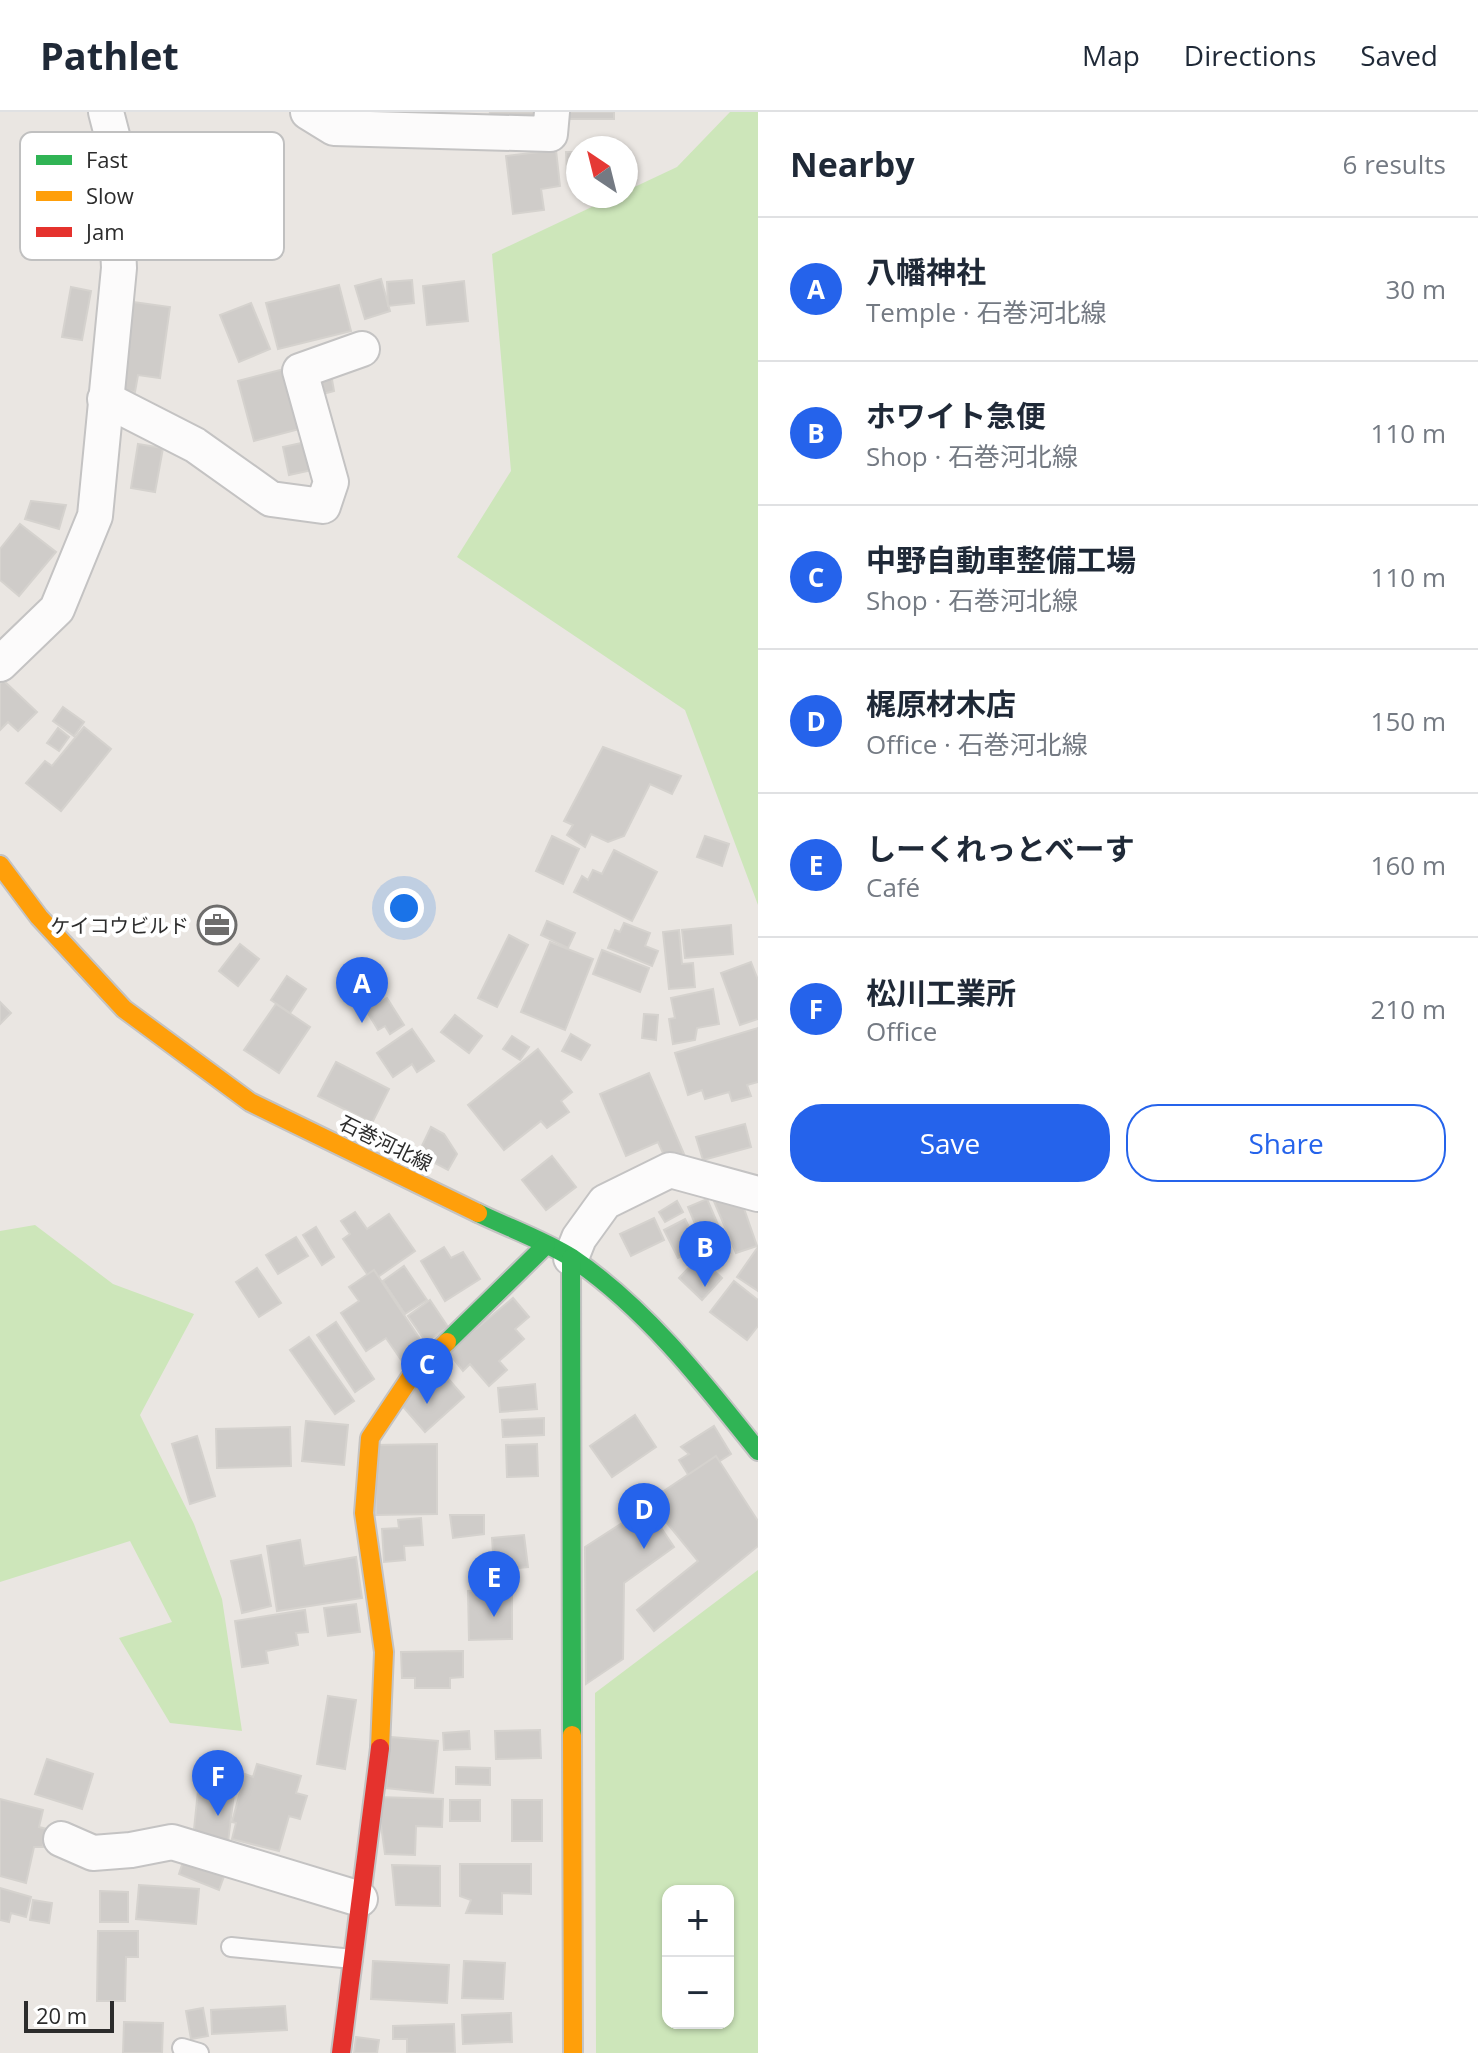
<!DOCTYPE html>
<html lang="en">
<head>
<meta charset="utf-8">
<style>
	body { margin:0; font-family:"Open Sans","Noto Sans JP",sans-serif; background:#f2f2f3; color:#1f2937 }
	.controls { position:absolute; right:24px; bottom:24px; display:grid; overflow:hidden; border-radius:16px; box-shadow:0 2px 6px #0004 }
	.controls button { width:72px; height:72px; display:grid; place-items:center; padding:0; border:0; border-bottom:2px solid #e0e1e3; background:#fff; color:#1f2937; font:40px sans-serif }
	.compass { position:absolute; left:566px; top:24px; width:72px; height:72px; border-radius:50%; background:#fff; box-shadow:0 2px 6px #0004; rotate:325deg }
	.scale { position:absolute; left:24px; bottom:20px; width:90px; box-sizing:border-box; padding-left:8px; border:4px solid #2c2c2c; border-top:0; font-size:22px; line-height:28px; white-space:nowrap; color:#2c2c2c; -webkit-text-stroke:6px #fff; paint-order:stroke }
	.you { position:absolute; left:404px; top:796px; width:28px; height:28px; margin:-20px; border:6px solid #fff; border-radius:50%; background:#1a73e8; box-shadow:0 0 0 12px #1a73e833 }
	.badge { display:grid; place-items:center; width:52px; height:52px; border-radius:50%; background:#2563eb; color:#fff; font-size:26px; font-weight:700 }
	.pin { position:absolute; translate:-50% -66px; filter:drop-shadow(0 2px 4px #0008) }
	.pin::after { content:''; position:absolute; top:42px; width:28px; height:24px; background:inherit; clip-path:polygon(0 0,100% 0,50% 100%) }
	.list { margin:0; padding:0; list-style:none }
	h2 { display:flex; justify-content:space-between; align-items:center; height:104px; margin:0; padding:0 32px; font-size:34px }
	h2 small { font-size:26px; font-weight:400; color:#747a83 }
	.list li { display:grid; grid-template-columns:52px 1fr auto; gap:24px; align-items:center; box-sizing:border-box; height:144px; padding:0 32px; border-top:2px solid #e0e1e3 }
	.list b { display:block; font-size:30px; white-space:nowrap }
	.list p { margin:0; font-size:26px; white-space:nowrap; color:#747a83 }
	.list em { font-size:26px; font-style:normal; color:#747a83 }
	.actions { display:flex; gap:16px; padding:24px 32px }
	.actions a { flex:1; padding:18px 0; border:2px solid #2563eb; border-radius:32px; text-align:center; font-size:28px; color:#2563eb }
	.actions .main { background:#2563eb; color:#fff }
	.map { position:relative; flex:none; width:758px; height:1941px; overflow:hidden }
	header { display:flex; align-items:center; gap:48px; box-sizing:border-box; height:112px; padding:0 40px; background:#fff; border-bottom:2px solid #e0e1e3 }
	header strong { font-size:38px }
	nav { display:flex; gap:44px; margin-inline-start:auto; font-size:28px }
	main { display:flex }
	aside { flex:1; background:#fff }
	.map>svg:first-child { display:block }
	.green { fill:#cde6ba; fill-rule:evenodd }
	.building { fill:#cfccc9; stroke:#d5d2ce; stroke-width:2 }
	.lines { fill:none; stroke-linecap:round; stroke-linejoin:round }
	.lane-casing { stroke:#c4c3c3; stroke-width:22 }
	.street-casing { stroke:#c4c3c3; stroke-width:38 }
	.fast-casing { stroke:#c4c3c3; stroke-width:22 }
	.slow-casing { stroke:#c4c3c3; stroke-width:22 }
	.jam-casing { stroke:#c4c3c3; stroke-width:22 }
	.lane { stroke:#fcfbfb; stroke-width:18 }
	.street { stroke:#fcfbfb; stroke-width:34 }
	.fast { stroke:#30b455; stroke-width:18 }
	.slow { stroke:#ff9f0a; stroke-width:18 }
	.jam { stroke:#e5322d; stroke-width:18 }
	.labels { text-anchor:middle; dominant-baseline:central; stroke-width:8; stroke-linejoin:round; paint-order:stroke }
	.poi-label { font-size:20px; fill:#2c2c2c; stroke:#fff; text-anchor:end }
	.street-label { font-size:20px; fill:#2c2c2c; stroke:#fff }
	.key { fill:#fff; stroke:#c0c0c0; stroke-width:2 }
	.key-label { font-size:22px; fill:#2c2c2c }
</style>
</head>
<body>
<header>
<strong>Pathlet</strong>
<nav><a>Map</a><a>Directions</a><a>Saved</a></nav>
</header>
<main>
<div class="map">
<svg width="758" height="1941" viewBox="0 0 758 1941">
	<rect width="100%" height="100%" fill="#eae6e2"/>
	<g class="green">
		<path d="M730,0h28v793l-73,-195 -228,-153 54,-86 -19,-217 123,-58h11v-5l51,-24z"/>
		<path d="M35,1113l78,59 81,30 -54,101 54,109 28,75 20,132 -72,-8 -51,-85 53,-16 -42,-81 -130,41v-351z"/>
		<path d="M758,1458v483h-162l-1,-360zM728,1779v132h-60v-132z"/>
	</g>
	<g class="building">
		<path d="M490,0h47l-2,13 -46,-7z"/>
		<rect x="568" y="0" width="46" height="7"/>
		<path d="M556,38l4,36 -19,3 3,21 -31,4 -7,-58z"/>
		<path d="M566,40h12v21l-11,1z"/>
		<path d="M381,167l9,32 -25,8 -10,-33z"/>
		<path d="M412,168l2,23 -26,3 -1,-24z"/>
		<path d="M464,169l4,40 -41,4 -4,-39z"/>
		<path d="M339,173l12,46 -73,18 -12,-46z"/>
		<path d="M71,175l20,4 -9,49 -20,-3z"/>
		<path d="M126,189l44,6 -10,71 -22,-3 -3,17 -22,-3z"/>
		<path d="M251,191l19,46 -31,13 -19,-47z"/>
		<path d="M288,256l15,60 -49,13 -16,-60z"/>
		<path d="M331,262l3,17 -15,4 -4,-17z"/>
		<path d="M306,330l6,28 -23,5 -6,-28z"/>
		<path d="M138,332l25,4 -8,44 -24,-4z"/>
		<path d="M31,389l35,4 -7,24 -34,-10z"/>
		<path d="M20,412l36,28 -37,44 -19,-16v-31z"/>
		<path d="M3,568l34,32 -19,19 -10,-9 -8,8v-46z"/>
		<path d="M63,595l21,15 -10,14 -21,-15z"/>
		<path d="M84,615l27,22 -50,62 -35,-28 19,-22 7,5z"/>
		<path d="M58,616l11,9 -10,14 -12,-8z"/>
		<path d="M603,635l78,29 -9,18 -22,-10 -26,52 -16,6 -17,-8 -6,13 -18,-12 6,-10 -9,-4z"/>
		<path d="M552,724l27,13 -16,35 -27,-13z"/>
		<path d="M705,724l24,8 -7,22 -25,-9z"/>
		<path d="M614,738l43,22 -25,49 -58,-29 8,-16 6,4 5,-10 9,4z"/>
		<path d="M547,809l28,12 -7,15 -27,-13z"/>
		<path d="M624,811l26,10 -5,13 13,5 -6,15 -44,-18 7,-18 5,2z"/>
		<path d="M731,813l2,29 -48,4 -3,-28z"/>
		<path d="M679,818l3,34 11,-1 2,24 -26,2 -6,-57z"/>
		<path d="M509,823l19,10 -31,62 -19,-9z"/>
		<path d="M550,830l43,17 -28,71 -44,-18z"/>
		<path d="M240,832l19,15 -21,27 -19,-15z"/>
		<path d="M602,838l47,18 -9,24 -47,-18z"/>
		<path d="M751,850l7,18v39l-18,6 -19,-52z"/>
		<path d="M287,864l19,13 -16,24 -19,-13z"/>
		<path d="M713,877l6,35 -22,4 -2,12 -22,4 -4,-25 6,-1 -4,-20z"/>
		<path d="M387,886l17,27 -14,9 -5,-8 -7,4 -12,-20z"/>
		<path d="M0,890l11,11 -11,11z"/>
		<path d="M276,892l34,23 -31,46 -35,-23z"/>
		<path d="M644,902l14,1 -2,25 -14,-2z"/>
		<path d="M455,903l27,21 -13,17 -28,-21z"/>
		<path d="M758,916v54l-11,3 4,11 -19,5 -3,-9 -24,7 -3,-9 -14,5 -13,-42z"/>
		<path d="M412,917l22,32 -17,11 -5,-8 -19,13 -16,-24z"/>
		<path d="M571,922l19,11 -9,15 -19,-9z"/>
		<path d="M512,924l17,11 -9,13 -17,-11z"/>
		<path d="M538,937l34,43 -11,9 8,11 -22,16 -6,-7 -37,29 -36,-45z"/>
		<path d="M336,950l53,27 -17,34 -54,-27z"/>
		<path d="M649,961l35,81 -17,8 -9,-20 -32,14 -26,-62z"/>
		<path d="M745,1012l6,23 -48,13 -7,-23z"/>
		<path d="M431,1015l13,7 13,20 -9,16 -30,-16z"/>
		<path d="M552,1044l24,31 -30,23 -24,-30z"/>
		<path d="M707,1087l23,54 -22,2 -20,-48z"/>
		<path d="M713,1087l29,4 15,43 -21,7z"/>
		<path d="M677,1089l6,11 -18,10 -6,-10z"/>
		<path d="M355,1100l12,17 22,-15 26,37 -43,30 -29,-42 7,-5 -9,-13z"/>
		<path d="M654,1106l10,22 -33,16 -11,-22z"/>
		<path d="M685,1107l14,28 -21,11 -14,-28z"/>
		<path d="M316,1115l18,30 -12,8 -19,-30z"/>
		<path d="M296,1125l12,19 -30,18 -12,-19z"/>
		<path d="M444,1135l7,11 12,-6 17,27 -35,22 -24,-40z"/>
		<path d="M758,1135v44l-21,-14z"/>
		<path d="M699,1145l23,21 -20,22 -23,-22z"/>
		<path d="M404,1154l23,34 -22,14 -22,-33z"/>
		<path d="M257,1156l24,35 -22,14 -23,-35z"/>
		<path d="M374,1158l50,75 -22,16 -16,-23 -20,13 -25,-38 18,-12 -10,-14z"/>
		<path d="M734,1169l24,19v26l-11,14 -37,-28z"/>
		<path d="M513,1186l16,19 -14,12 9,10 -25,22 8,9 -18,16 -19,-22 -7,7 -15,-19z"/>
		<path d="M430,1188l18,27 -22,15 -18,-26z"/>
		<path d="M336,1210l38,57 -19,13 -38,-57z"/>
		<path d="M309,1225l45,64 -19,13 -45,-64z"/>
		<path d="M438,1255l26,30 -39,35 -26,-30z"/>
		<path d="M535,1272l2,25 -37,3 -2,-24z"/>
		<path d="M635,1303l21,32 -44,30 -22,-31z"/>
		<path d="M544,1306v17l-41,2 -1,-17z"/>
		<path d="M306,1309l42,4 -4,40 -42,-4z"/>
		<path d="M714,1314l17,28 -40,25 -12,-19 10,-6 -8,-7z"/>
		<path d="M290,1315l1,39 -74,2 -1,-39z"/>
		<path d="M197,1324l18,60 -25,8 -18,-60z"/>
		<path d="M437,1332v70l-61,1 -1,-70z"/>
		<path d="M537,1332l1,32 -31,1 -1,-32z"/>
		<path d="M716,1344l42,65v25l-104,85 -17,-21 61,-49 -49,-60z"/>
		<path d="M647,1395l27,40 -50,36 -1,76 -37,25 -1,-137z"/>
		<path d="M450,1403h34v19l-31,4z"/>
		<path d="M421,1406l2,27 -19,1 1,14 -21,2 -2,-33 17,-1 -1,-8z"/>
		<path d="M524,1423l4,32 -44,4 -1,-17 10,-1 -1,-15z"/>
		<path d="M300,1428l4,26 52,-9 6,41 -85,13 -10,-65z"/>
		<path d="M261,1443l10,51 -29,7 -11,-52z"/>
		<path d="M512,1478v49l-43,1 -1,-49z"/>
		<path d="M356,1492l4,28 -32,4 -4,-28z"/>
		<path d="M305,1498l3,22 -12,1 2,12 -32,6 2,12 -26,4 -7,-46z"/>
		<path d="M463,1539v26l-13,1v10h-35v-10h-13l-1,-26z"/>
		<path d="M328,1584l28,4 -11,69 -28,-5z"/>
		<path d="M540,1618l1,28 -45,1 -1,-28z"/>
		<path d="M469,1619l1,18 -26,1 -1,-17z"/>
		<path d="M391,1625l47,4 -5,52 -47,-5z"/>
		<path d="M47,1647l46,15 -11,35 -47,-15z"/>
		<path d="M257,1652l44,12 -5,17 11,3 -7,23 -11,-3 -10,35 -47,-12 4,-16 -4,-1 13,-48 8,3z"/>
		<path d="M456,1655l34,1v17l-34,-1z"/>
		<path d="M199,1669l36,4 -7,57 -35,-3z"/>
		<path d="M377,1685l66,2 -1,28 -26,-1 -1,29 -30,-1z"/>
		<path d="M0,1687l43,11 -4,17 8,2 -4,18h-9l-8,36 -26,-7z"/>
		<rect x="450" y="1688" width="30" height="21"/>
		<rect x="512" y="1688" width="30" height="41"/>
		<path d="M186,1741l41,15 -8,22 -40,-16z"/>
		<path d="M460,1752h71v30l-29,-1v21l-36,-1 5,-13 -11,-4z"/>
		<path d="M392,1753l48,1v40l-44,-1z"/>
		<path d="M139,1773l60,4 -3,35 -60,-5z"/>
		<path d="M0,1776l31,9 -5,20 -15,-4 -2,9 -9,-2z"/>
		<path d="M100,1779l28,1v30h-28z"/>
		<path d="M33,1788l19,3 -3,20 -19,-3z"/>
		<path d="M98,1819h40v26h-12l-1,44h-28z"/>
		<path d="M373,1849l76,4 -2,38 -76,-4z"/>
		<path d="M464,1849l41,2 -2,36 -41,-1z"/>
		<path d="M285,1894l2,24 -75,4 -1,-24z"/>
		<path d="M203,1896l5,28 -17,3 -5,-28z"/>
		<path d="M511,1901l1,29 -49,2 -1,-29z"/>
		<path d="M124,1910l39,1 -1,30h-39z"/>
		<path d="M454,1912l1,29h-48v-14h-14v-13z"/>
		<path d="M356,1925l23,3 -2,13h-23z"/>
	</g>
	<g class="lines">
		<defs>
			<g id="lane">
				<path d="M231,1835l122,12"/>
				<path d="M182,1936l17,5"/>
			</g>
			<g id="street">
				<path d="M308,0l26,16 216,6 2,-22"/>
				<path d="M105,287l90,46 76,54 52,7 8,-24 -31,-111 62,-22"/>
				<path d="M0,552l57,-55 38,-93 24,-248 -6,-129 -7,-27"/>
				<path d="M571,1146l8,-20 26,-36 65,-32 88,24"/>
				<path d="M61,1727l32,14 38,-3 41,-8 188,57"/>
			</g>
			<g id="fast">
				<path d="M478,1101c31,15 65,27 94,45 73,49 132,125 186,193"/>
				<path d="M571,1146l1,477"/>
				<path d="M447,1230l99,-97"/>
			</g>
			<g id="slow">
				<path d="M0,753l39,52 85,92 126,93 228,111"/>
				<path d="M572,1623l1,318"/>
				<path d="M380,1636l4,-96 -20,-139 6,-75 42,-63 35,-33"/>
			</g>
			<path id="jam" d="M341,1941l39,-305"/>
		</defs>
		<use href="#lane" class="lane-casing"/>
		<use href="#street" class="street-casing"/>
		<use href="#fast" class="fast-casing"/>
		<use href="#slow" class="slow-casing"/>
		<use href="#jam" class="jam-casing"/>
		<use href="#lane" class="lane"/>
		<use href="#street" class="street"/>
		<use href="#fast" class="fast"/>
		<use href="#slow" class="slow"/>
		<use href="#jam" class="jam"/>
	</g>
	<defs>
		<symbol id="office-ring" viewBox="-11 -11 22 22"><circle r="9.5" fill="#fff" stroke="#6e6d6c" stroke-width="1.5"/><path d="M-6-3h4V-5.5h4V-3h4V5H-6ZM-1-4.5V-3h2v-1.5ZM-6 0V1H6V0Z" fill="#6e6d6c"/></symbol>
	</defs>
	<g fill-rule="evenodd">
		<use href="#office-ring" x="195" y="791" width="44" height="44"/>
	</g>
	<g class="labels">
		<g class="poi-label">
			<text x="189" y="813">ケイコウビルド</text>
		</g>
		<g class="street-label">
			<text transform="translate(386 1031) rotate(26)">石巻河北線</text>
		</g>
	</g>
	<rect x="20" y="20" width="264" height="128" rx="12" class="key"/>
	<rect x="36" y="43" width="36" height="10" fill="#30b455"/>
	<rect x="36" y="79" width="36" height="10" fill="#ff9f0a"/>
	<rect x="36" y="115" width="36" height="10" fill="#e5322d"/>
	<g class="key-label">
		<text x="86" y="56">Fast</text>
		<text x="86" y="92">Slow</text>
		<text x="86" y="128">Jam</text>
	</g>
</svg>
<div class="controls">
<button>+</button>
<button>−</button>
</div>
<svg class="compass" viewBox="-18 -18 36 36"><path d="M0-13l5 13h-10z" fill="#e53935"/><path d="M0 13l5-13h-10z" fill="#747a83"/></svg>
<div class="scale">20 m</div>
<div class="you"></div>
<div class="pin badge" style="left:362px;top:911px">A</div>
<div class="pin badge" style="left:705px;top:1175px">B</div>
<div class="pin badge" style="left:427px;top:1292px">C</div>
<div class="pin badge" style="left:644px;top:1437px">D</div>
<div class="pin badge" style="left:494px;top:1505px">E</div>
<div class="pin badge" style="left:218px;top:1704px">F</div>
</div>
<aside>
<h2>Nearby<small>6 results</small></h2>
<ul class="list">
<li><span class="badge">A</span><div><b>八幡神社</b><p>Temple · 石巻河北線</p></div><em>30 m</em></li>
<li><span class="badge">B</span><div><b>ホワイト急便</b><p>Shop · 石巻河北線</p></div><em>110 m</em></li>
<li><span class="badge">C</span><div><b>中野自動車整備工場</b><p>Shop · 石巻河北線</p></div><em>110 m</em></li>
<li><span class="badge">D</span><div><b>梶原材木店</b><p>Office · 石巻河北線</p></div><em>150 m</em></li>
<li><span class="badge">E</span><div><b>しーくれっとべーす</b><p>Café</p></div><em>160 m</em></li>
<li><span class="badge">F</span><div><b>松川工業所</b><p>Office</p></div><em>210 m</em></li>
</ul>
<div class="actions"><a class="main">Save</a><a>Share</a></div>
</aside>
</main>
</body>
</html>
